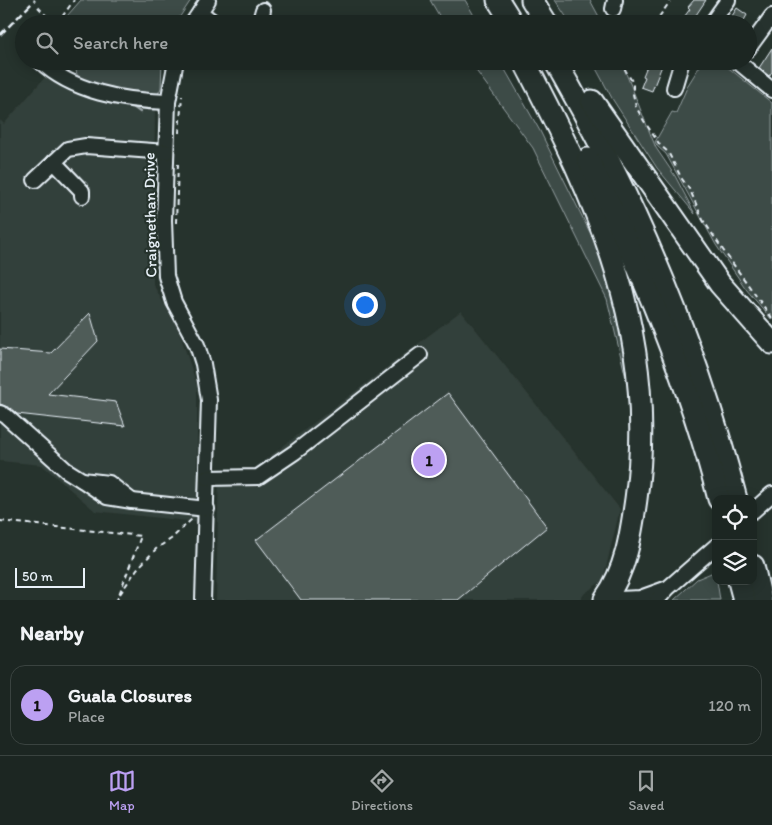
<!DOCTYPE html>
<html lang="en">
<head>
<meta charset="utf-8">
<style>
	body { margin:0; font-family:Itim,sans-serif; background:#252e2a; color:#f1f3f6 }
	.controls { position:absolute; right:15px; bottom:15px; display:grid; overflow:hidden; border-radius:10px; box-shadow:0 2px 12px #0003 }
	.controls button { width:45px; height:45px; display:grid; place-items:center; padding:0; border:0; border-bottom:1px solid #3a4340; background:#1c2622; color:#f1f3f6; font:25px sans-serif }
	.scale { position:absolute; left:15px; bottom:12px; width:70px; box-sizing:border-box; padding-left:5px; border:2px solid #e8f1f8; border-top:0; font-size:14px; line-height:18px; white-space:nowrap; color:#e8f1f8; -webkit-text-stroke:4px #26332d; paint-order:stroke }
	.you { position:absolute; left:364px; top:304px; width:18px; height:18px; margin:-12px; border:4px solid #fff; border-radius:50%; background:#1a73e8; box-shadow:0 0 0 8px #1a73e833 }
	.badge { display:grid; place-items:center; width:32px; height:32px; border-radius:50%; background:#bca0f2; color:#111; font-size:16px; font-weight:700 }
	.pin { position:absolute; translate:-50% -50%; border:2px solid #fff; box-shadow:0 1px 5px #0006 }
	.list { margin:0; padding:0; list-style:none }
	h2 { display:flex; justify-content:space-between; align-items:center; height:65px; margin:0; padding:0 20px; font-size:21px }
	h2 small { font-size:16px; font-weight:400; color:#a0a5a5 }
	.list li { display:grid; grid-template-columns:32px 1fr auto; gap:15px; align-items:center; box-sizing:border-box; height:80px; margin:0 10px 10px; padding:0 10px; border:1px solid #3a4340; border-radius:15px }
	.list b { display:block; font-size:19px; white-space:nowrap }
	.list p { margin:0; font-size:16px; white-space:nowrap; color:#a0a5a5 }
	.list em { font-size:16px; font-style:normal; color:#a0a5a5 }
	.icon { flex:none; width:28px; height:28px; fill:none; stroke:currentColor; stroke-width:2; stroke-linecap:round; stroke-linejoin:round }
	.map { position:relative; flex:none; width:772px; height:600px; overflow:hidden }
	.search { position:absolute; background:#1c2622; box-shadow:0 2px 12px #0003; left:15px; right:15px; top:15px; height:55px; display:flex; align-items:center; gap:12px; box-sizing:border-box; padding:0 18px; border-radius:28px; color:#a0a5a5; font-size:19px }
	.sheet { height:155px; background:#1c2622 }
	nav { display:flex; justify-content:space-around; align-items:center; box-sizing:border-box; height:70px; border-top:1px solid #3a4340; background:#1c2622; font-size:14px; color:#a0a5a5 }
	nav a { display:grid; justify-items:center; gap:2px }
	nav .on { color:#bca0f2 }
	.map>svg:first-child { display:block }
	.built { fill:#333f3a }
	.green { fill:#3e4b47; stroke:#939ea0 }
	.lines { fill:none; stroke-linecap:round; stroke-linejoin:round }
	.stream { stroke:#98a3a5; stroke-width:2.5 }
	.building { fill:#505c59; stroke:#e8f1f8 }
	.minor-casing { stroke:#e8f1f8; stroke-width:18 }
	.highway-casing { stroke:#e8f1f8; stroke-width:25 }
	.path { stroke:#e8f1f8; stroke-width:2; stroke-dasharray:5 4; stroke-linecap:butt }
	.minor { stroke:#26332d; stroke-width:14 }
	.highway { stroke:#26332d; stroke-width:21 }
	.rail { stroke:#e8f1f8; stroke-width:2.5; stroke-dasharray:8 4; stroke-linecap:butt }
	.labels { text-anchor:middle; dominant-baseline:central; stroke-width:4.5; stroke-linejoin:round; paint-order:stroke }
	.street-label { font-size:16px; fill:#e8f1f8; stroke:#26332d }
</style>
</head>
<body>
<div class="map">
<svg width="772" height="600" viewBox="0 0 772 600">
	<rect width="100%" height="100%" fill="#26332d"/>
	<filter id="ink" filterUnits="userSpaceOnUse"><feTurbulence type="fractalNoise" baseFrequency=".02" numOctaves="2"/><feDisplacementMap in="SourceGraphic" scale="10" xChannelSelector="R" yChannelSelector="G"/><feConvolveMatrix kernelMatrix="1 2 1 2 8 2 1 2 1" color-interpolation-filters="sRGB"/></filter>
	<g filter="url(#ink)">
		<g class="built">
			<path d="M46,76l32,17 30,9 47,6 -2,176 26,47 18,54v137l-102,-11 -53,-46 -42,-4v-341l4,4z"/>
			<path d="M461,311l159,198 -17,71 -19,14 -4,6h-364l3,-130 34,-1z"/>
		</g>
		<g class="green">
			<path d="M81,0h110l-16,24h-112l4,-8z"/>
			<path d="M430,0h35l14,24h-35z"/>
			<path d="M555,0h35l13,24h-32z"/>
			<path d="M74,61h88l-1,27 -7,14 -55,-14 -21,-9z"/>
			<path d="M469,61h31l40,70 63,128 30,96 -2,44 -24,-100 -74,-151z"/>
			<path d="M592,61h29l35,87 19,28 20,38 -38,-46 -44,-68z"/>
			<path d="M703,61h17l52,42v217l-26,-31 -30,-44 -50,-91 -8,-7 -3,-5 17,-30 4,1 12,-28z"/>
			<path d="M716,571v10h1l3,19h-46l23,-21z"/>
		</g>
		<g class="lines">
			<path class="stream" d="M129,104l11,8"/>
		</g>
		<g class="building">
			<path d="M694,0h12l-16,24h-11l11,-15 -2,-2z"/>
			<path d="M737,8l10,7 -5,9h-15z"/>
			<path d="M772,48v24l-3,4 -10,-8z"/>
			<path d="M649,61l14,2 -11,28 -11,-4 4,-10 -2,-1z"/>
			<path d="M90,313l8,28 -50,53 68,8 9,24 -108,-12 -7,-6 -10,-4v-55l51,4z"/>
			<path d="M448,393l99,134 -89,73h-157l-45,-60z"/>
		</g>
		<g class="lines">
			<defs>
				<g id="minor">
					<path d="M613,9l2,-9"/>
					<path d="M200,12l16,12"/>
					<path d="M192,24l16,-24"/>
					<path d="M259,24l4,-14"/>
					<path d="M711,24l17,-24"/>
					<path d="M748,49l24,-33"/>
					<path d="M40,61c32,31 85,40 128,41"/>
					<path d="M176,61l-8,41 -4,118 2,56 8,26 23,43 6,19 6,36 -6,200"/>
					<path d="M737,61l35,29"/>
					<path d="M674,88l8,-27"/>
					<path d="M54,162l28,29v5"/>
					<path d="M35,180l33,-31 18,-3 80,6"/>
					<path d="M0,413l6,3 60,54 16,10"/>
					<path d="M207,478l51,-1 37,-25 125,-97"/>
					<path d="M82,480l27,3 23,18 -25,-4z"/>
					<path d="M132,501l75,8"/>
					<path d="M753,511l19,-17"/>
					<path d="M619,599l21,-1 25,-9"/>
					<path d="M657,600l11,-12 48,-42"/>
				</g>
				<g id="highway">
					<path d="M498,0l15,24"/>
					<path d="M532,0l15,24"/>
					<path d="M524,61c74,141 135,274 112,438 -5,36 -10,71 -31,100"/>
					<path d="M555,61c79,137 142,285 181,438"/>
					<path d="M592,101l128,183 52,59"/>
					<path d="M588,159c53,109 101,222 131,340"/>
					<path d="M753,566l8,34"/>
					<path d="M739,581l5,19"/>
				</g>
			</defs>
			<use href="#minor" class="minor-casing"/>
			<use href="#highway" class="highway-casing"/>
			<g class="path">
				<path d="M38,7l16,17"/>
				<path d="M57,24l17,-24"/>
				<path d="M654,24l17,-24"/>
				<path d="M70,61l2,8"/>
				<path d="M620,61l13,22v11l3,13 8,14 16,24 8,7 14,27 8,11 13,30 20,30 49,68"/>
				<path d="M179,133l3,-37"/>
				<path d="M176,223l2,-60"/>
				<path d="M0,521l141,15 -24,64"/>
				<path d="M120,594l17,-25 20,-21 14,-9 21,-20"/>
			</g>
			<use href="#minor" class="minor"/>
			<use href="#highway" class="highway"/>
			<path class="rail" d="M0,35l35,-35"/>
		</g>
	</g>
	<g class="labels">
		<g class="street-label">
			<text transform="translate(150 215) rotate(-91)">Craignethan Drive</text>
		</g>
	</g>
</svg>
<div class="controls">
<button><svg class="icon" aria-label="locate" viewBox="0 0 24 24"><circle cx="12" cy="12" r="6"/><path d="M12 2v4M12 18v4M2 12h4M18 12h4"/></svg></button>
<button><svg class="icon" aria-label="layers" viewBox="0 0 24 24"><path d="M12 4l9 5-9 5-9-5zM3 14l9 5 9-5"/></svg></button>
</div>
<div class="scale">50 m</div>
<div class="you"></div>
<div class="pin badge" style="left:429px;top:460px">1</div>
<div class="search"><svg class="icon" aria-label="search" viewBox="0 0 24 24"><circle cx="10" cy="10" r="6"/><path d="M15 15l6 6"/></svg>Search here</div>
</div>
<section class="sheet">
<h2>Nearby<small></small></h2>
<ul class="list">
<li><span class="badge">1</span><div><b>Guala Closures</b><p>Place</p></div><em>120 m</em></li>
</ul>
</section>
<nav>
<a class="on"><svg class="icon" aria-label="map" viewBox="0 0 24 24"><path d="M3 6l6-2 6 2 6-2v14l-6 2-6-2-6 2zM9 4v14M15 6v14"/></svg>Map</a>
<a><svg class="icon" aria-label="directions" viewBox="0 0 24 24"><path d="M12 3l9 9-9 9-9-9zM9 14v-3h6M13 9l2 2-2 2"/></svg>Directions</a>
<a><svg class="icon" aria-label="saved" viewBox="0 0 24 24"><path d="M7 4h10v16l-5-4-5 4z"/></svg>Saved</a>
</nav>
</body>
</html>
